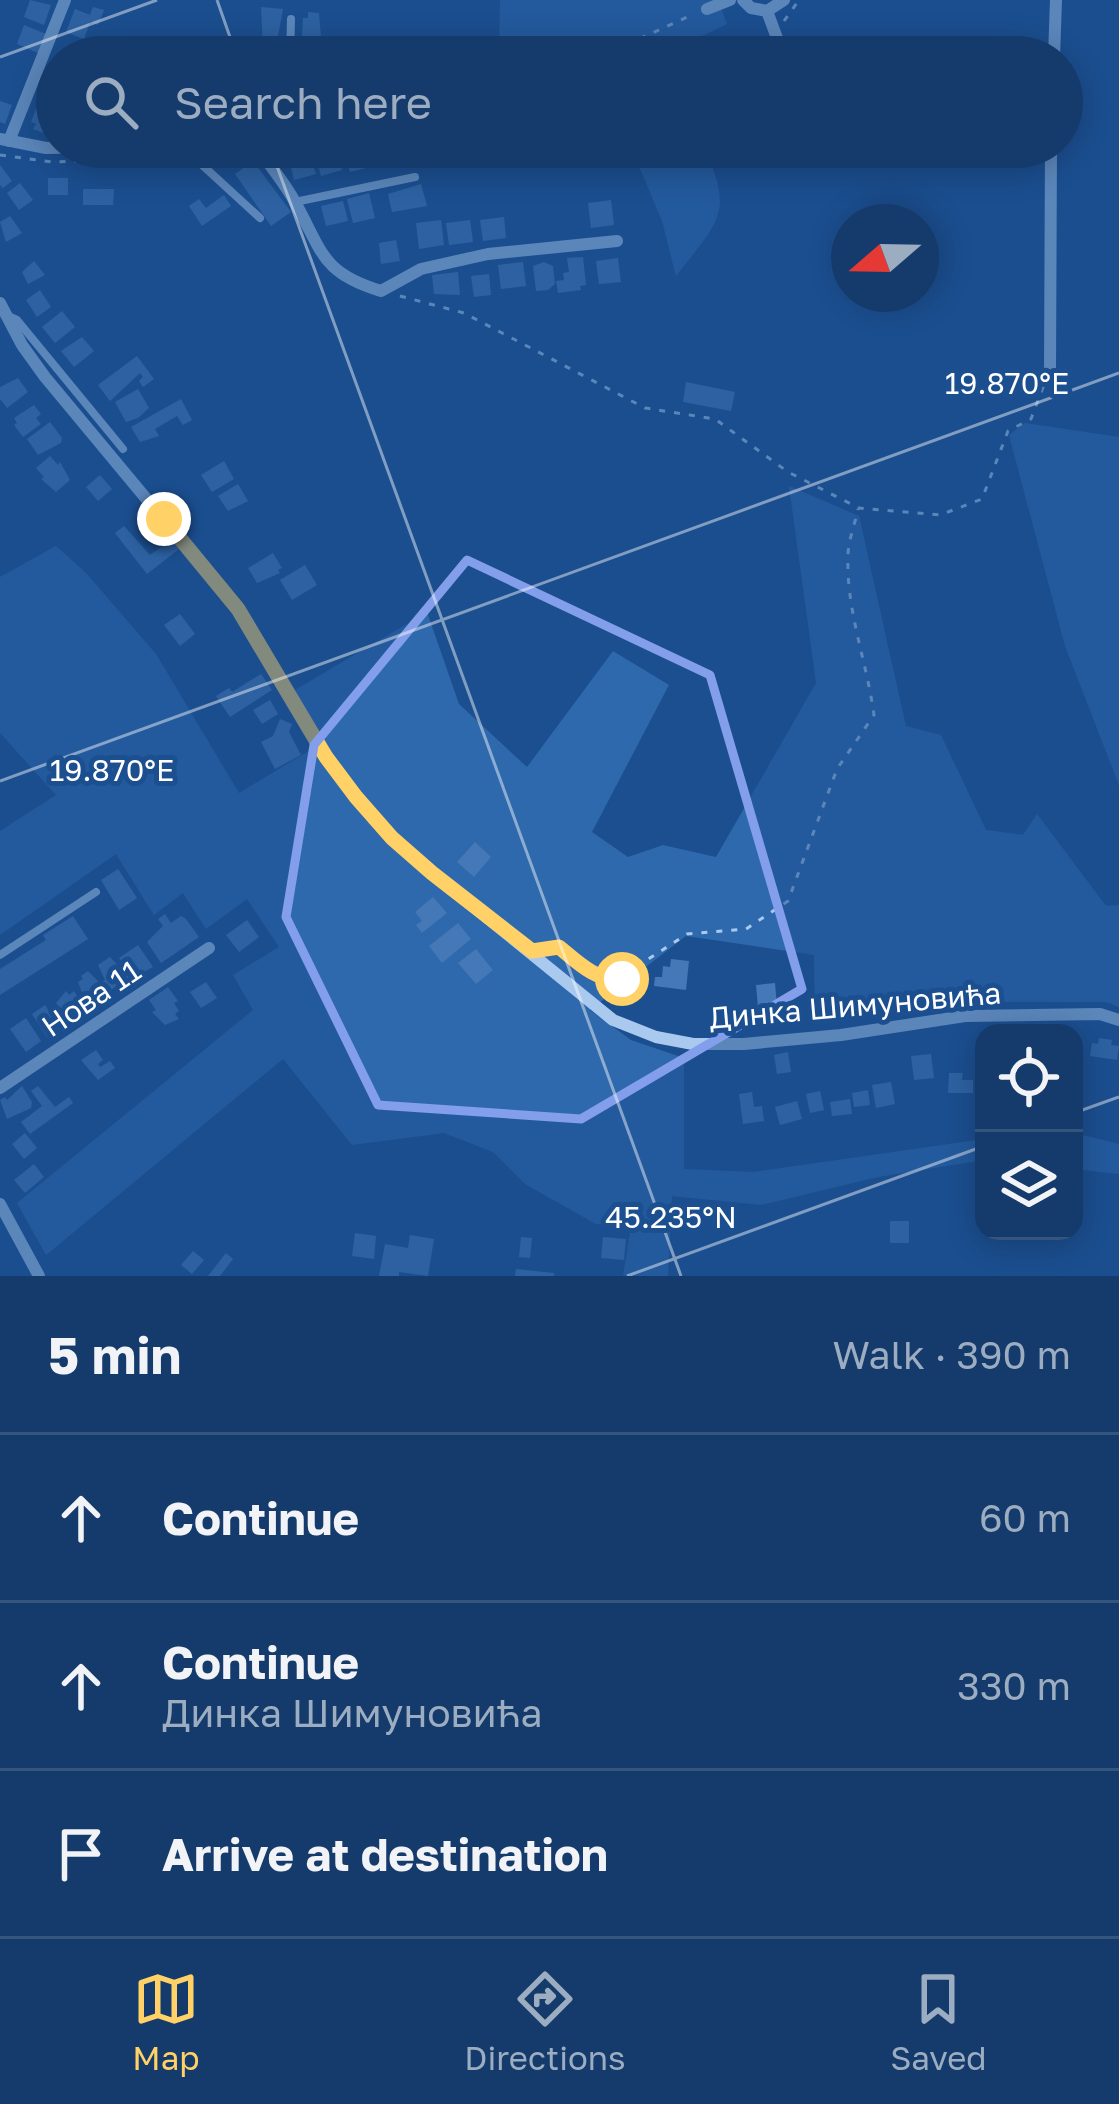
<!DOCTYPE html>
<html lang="en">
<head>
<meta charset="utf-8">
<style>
	body { margin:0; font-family:"Golos Text",sans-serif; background:#214673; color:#f1f3f6 }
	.controls { position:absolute; right:36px; bottom:36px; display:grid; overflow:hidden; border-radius:24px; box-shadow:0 6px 30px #0003 }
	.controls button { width:108px; height:108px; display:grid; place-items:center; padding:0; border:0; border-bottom:3px solid #33557e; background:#143b6b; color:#f1f3f6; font:60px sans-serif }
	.compass { position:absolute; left:831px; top:204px; width:108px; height:108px; border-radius:50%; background:#143b6b; box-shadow:0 6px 30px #0003; rotate:250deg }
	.stop { position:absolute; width:36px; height:36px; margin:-27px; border:9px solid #ffd166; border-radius:50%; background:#fff }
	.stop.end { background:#ffd166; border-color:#fff; box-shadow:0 3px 12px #0008 }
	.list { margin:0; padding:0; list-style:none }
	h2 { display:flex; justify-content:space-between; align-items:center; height:156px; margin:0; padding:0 48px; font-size:51px }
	h2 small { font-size:39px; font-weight:400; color:#9dadc1 }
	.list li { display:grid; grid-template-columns:78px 1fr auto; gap:36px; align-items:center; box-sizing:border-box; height:168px; padding:0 48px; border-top:3px solid #33557e }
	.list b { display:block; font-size:45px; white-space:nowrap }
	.list p { margin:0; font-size:39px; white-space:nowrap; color:#9dadc1 }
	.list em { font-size:39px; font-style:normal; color:#9dadc1 }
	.icon { flex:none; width:66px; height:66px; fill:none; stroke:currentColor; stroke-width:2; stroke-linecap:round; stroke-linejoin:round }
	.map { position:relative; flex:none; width:1119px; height:1276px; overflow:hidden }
	.search { position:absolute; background:#143b6b; box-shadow:0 6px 30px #0003; left:36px; right:36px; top:36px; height:132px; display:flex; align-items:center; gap:30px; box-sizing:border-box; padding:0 42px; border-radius:66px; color:#9dadc1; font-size:45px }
	.sheet { height:660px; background:#143b6b }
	nav { display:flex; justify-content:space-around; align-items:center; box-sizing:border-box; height:168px; border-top:3px solid #33557e; background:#143b6b; font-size:33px; color:#9dadc1 }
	nav a { display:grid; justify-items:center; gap:6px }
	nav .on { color:#ffd166 }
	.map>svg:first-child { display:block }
	.green { fill:#2e69ad }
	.building { fill:#4478b7 }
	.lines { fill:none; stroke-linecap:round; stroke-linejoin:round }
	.path { stroke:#a9c9ee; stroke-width:3; stroke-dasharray:6 9; stroke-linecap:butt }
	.service { stroke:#a9c9ee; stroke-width:8 }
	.minor { stroke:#a9c9ee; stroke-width:12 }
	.route { stroke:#ffd166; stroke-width:15 }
	.marked { fill:none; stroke:#839eea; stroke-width:9; stroke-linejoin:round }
	.ticks { fill:none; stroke:#fff; stroke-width:3; stroke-opacity:0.45 }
	.labels { text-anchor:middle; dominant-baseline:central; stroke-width:10; stroke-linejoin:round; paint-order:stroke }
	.street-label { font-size:30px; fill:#fff; stroke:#1b4f8f }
	.ticks-label { font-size:30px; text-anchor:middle; fill:#fff; stroke:#1b4f8f; stroke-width:10; stroke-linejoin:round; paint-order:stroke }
</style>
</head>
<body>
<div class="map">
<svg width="1119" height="1276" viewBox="0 0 1119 1276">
	<rect width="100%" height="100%" fill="#1b4f8f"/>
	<g class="green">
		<path d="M500,0h218l9,24 -69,33h-159z"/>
		<path d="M631,147h72c33,66 14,76 -27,129l-14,-55z"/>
		<path d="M1025,423l94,14v348l-54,-139 -56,-211z"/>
		<path d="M789,486l70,30 47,210 35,9 45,95 37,5 14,-21 69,92 13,-1v102l-13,-5h-149l-142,21 -1,-68 -128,-19 -96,74 41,30 53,18v111l69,3 231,-33v21l-106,17 -117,28 -89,-9 -4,80h-45l8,-49 -35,-3 -71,-40 -32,-32 -49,-19 -92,12 -69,-86 -237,196 -29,-52 236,-193 -20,-35 46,-28 -32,-48 -41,30 -23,-36 -29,22 -38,-61 -116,81v-104l56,-36 -56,-62v-156l56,-31 30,27 70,81 83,139 83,-50 -27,-53 132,-78 32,92 68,63 86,-116 56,34 -77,147 36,25 35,-12 53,12 100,-174z"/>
		<path d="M1074,1133l45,11v30l-45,-5z"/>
	</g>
	<g class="building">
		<path d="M30,0l21,5 -7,20 -20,-8z"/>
		<path d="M93,7l11,3 -6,15 -8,-3 -6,17 -18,-7 9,-23 15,6z"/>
		<path d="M261,7l22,2 -7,38 -13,-1z"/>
		<path d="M308,12l11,1 2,24 -19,-1 1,-18h5z"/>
		<path d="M24,25l22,9 -8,19 -21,-9z"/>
		<path d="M0,101l12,4 -7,19 -5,-2z"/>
		<path d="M36,109l20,8 -5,13 -6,-2 -2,5 -10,-4 3,-5 -5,-2z"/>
		<path d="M330,147h6l6,23 -21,6 -7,-24z"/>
		<path d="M375,147h23l2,7 -21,6z"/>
		<path d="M365,150l5,17 -20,5 -4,-17z"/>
		<path d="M308,153l8,21 -22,6 -5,-21z"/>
		<path d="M253,161l38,51 -20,14 -36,-52z"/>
		<path d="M0,165l12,16 -9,7 -3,-3z"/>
		<rect x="48" y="178" width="20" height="17"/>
		<path d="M20,183l13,17 -14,10 -12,-17z"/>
		<path d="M421,184l6,22 -35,6 -4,-18z"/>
		<path d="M83,189h31l-1,16h-30z"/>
		<path d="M369,193l6,25 -22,5 -6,-24z"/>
		<path d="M224,195l7,11 -29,20 -13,-20 10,-7 7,9z"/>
		<path d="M611,200l3,25 -23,3 -3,-25z"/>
		<path d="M343,201l5,20 -22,5 -5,-20z"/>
		<path d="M10,216l12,17 -16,9 -6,-20z"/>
		<path d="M504,217l2,21 -23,3 -3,-21z"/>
		<path d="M441,220l3,25 -25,4 -3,-26z"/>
		<path d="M470,220l3,22 -24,3 -3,-22z"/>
		<path d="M396,240l4,21 -19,3 -2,-21z"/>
		<path d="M583,257l3,28 -6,1 1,4 -23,3 -2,-12 8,-1 -1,-7 6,-1 -2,-14z"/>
		<path d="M618,258l3,24 -22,2 -3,-23z"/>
		<path d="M34,261l11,14 -17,9 -6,-12z"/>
		<path d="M523,262l3,24 -25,3 -3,-24z"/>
		<path d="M544,262l9,4 2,18 -7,6 -12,1 -3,-25z"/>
		<path d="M458,272l2,23 -26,-1 -2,-19z"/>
		<path d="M489,274l2,21 -17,2 -3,-21z"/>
		<path d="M40,290l11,17 -14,10 -11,-17z"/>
		<path d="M62,311l13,16 -20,16 -13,-16z"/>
		<path d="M82,337l12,14 -20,16 -13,-16z"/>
		<path d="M137,356l17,23 -11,8 -4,-6 4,-4 -3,-4 -30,28 -12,-16z"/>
		<path d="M18,378l10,14 -21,16 -7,-9v-12z"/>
		<path d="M686,382l49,10 -4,19 -48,-9z"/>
		<path d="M138,389l11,19 -11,10 -12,4 -11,-20z"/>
		<path d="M181,399l11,21 -9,5 -6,-9 -22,13 4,7 -19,6 -9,-15z"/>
		<path d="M34,405l7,9 -5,4 5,6 -18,13 -9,-12 3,-2 -3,-5z"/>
		<path d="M50,422l12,16 -1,5 -23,12 -11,-16z"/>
		<path d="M50,456l8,9 2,-3 10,18 -14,12 -15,-13 3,-2 -8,-9z"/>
		<path d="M224,461l10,18 -22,13 -11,-17z"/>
		<path d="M100,475l12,14 -14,12 -12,-14z"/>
		<path d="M238,484l10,17 -20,10 -10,-15z"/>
		<path d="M124,526l26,29 13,-9 -7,-10 6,-8 17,21 -32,25 -32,-41z"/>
		<path d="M273,553l9,15 -4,2 2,3 -23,10 -9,-15z"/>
		<path d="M305,565l12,20 -25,15 -12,-20z"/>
		<path d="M180,614l15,20 -15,12 -16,-21z"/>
		<path d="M261,674l11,16 -42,27 -14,-21 13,-8 3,4z"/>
		<path d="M270,700l8,14 -16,10 -9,-14z"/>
		<path d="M280,719l12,5 -3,8 12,23 -26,14 -14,-27 12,-6z"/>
		<path d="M475,842l16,15 -17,20 -17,-15z"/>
		<path d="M118,869l19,29 -18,12 -18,-30z"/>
		<path d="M433,897l14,16 -25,20 -6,-8 6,-4 -7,-9z"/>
		<path d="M165,914l6,9 10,-7 5,3 13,18 -38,26 -14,-21 16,-16 -5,-7z"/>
		<path d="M73,916l15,23 -88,56v-26l46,-29 -3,-5z"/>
		<path d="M247,920l12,17 -20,15 -13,-17z"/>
		<path d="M458,923l13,16 -29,24 -13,-17z"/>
		<path d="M138,945l15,22 -41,22 -18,16 -6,-9 -4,2 -6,-16 5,-3 -2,-3 7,-5 12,12 5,-3 -7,-15 12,-8 11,12 4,-2 -6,-9z"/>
		<path d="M476,949l17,21 -17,14 -18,-21z"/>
		<path d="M671,959l18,2 -3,29 -32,-4 1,-9h7l1,-11 7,1z"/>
		<path d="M206,982l11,16 -16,10 -11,-16z"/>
		<path d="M775,983l2,23 -19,2 -2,-23z"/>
		<path d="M168,987l10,14 -4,2 5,8 -4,3 4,5 -14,6 -13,-13 4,-2 -7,-10z"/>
		<path d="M66,991l3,4 5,-4 13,20 -17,12 -14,-20z"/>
		<path d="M45,1005l5,8 6,-4 10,15 -19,13 -15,-23z"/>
		<path d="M26,1018l15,23 -15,11 -16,-23z"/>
		<path d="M1099,1038l13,2 -1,5 8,1 -2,14 -27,-4 2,-13 6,1z"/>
		<path d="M96,1050l7,10 -5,4 2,3 10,-6 5,7 -17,12 -17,-20z"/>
		<path d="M788,1052l3,20 -14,2 -3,-19z"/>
		<path d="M931,1054l3,24 -20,2 -3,-24z"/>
		<path d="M949,1073h14l-1,7h11v13h-25z"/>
		<path d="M891,1082l4,22 -19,4 -4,-23z"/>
		<path d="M22,1086l10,16 -1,6 -24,11 -7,-19 5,-3 2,3z"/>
		<path d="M38,1086l17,21 14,-10 4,6 -43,31 -9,-12 21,-16 -11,-15z"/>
		<path d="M868,1090l2,15 -16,2 -2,-14z"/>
		<path d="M820,1091l4,19 -14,3 -4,-19z"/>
		<path d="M752,1092l2,15 8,-1 2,15 -21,3 -4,-30z"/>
		<path d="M850,1099l2,15 -20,2 -2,-14z"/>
		<path d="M797,1101l5,18 -22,6 -5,-18z"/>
		<path d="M25,1133l12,15 -13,11 -12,-15z"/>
		<path d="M34,1164l10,13 -19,16 -11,-13z"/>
		<rect x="890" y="1221" width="19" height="22"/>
		<path d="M355,1233l21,3 -2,23 -22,-3z"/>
		<path d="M410,1235l24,4 -6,37 -29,-4v4h-20l6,-32 23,4z"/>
		<path d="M521,1237l11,1 -2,20 -11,-1z"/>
		<path d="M603,1237l23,2 -2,21 -23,-2z"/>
		<path d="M193,1251l11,9 -12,14 -11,-9z"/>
		<path d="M226,1253l7,6 -13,17h-12z"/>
		<path d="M516,1269l38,4v3h-39z"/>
	</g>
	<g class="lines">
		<g class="path">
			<path d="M784,21l15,-21"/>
			<path d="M599,57l95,-43"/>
			<path d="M1062,94l1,-29"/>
			<path d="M0,155l53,7 101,-4"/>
			<path d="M400,296l64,17 181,95 70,11 73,53 71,36 81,7 42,-16 26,-68 23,-12 14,-37"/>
			<path d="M545,947c24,0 46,26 68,35l74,-48 59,-5 42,-28 49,-132 37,-54c-7,-53 -28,-104 -26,-159 0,-15 7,-32 10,-47"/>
		</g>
		<g class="service">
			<path d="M290,57l1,-38"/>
			<path d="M155,147l19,11 26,5 60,55"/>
			<path d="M295,202l120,-25"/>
			<path d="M6,315l11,5 106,129"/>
			<path d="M0,955l96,-63"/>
		</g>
		<g class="minor">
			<path d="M743,0l8,8 16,3 17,-11"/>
			<path d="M707,9l23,-9"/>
			<path d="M767,11l17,46"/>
			<path d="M1054,57l2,-57"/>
			<path d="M0,139l46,9 59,-1"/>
			<path d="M9,141l56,-141"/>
			<path d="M257,147c13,19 29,37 39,57 27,49 26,69 85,87l40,-22 67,-15 129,-13"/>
			<path d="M0,303l22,42 23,32 193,232 88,148 29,40 37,41 40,35 181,147 43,17 37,7h51l97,-9 124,-19 135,-2 19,6"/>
			<path d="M1050,371l1,-224"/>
			<path d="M0,1088l209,-140"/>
			<path d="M0,1204l39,72"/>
		</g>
	</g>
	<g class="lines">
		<path class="route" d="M164,519l74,90 88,148 30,40 36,41 40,35 100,78 27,-4c17,14 39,36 63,32"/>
	</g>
	<path d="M0 0H1119V1276H0ZM467,560l243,115 92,314 -221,130 -203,-14 -92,-188 28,-172z" fill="#1b4f8f" fill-opacity=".55" fill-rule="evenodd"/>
	<path class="marked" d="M467,560l243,115 92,314 -221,130 -203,-14 -92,-188 28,-172z"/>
	<path class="ticks" d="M217,0l20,57M0,57l157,-57M270,147l411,1129M0,781l1119,-408M1074,1113l45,-16M627,1276l357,-130"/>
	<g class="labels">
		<g class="street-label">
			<text transform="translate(91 998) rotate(-34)">Нова 11</text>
			<text transform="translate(855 1005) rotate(-5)">Динка Шимуновића</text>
		</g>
	</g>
	<g class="ticks-label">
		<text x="1007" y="394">19.870°E</text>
		<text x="112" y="781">19.870°E</text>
		<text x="671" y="1228">45.235°N</text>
	</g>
</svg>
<div class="controls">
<button><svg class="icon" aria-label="locate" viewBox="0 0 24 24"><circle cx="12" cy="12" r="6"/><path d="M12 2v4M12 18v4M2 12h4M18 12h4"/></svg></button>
<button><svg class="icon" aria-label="layers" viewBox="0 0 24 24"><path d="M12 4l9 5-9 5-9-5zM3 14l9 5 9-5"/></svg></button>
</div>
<svg class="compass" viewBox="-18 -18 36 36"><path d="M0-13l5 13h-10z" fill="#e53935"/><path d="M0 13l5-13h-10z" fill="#9dadc1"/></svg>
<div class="stop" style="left:622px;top:979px"></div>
<div class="stop end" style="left:164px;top:519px"></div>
<div class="search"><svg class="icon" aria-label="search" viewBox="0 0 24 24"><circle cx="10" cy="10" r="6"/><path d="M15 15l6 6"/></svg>Search here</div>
</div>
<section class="sheet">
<h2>5 min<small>Walk · 390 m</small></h2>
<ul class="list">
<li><svg class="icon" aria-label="ahead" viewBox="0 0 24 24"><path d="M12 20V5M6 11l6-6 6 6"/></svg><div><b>Continue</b></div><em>60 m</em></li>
<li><svg class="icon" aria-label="ahead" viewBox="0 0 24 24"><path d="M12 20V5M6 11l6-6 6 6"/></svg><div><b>Continue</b><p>Динка Шимуновића</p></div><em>330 m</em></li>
<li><svg class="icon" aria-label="arrive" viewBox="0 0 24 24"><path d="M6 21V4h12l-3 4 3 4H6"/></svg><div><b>Arrive at destination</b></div></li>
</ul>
</section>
<nav>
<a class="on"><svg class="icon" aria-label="map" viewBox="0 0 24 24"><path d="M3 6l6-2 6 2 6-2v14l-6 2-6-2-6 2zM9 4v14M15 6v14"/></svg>Map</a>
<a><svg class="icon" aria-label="directions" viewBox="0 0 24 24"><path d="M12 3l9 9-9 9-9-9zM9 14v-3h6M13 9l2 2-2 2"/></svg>Directions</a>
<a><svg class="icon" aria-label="saved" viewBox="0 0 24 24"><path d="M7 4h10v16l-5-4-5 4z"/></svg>Saved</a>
</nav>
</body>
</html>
